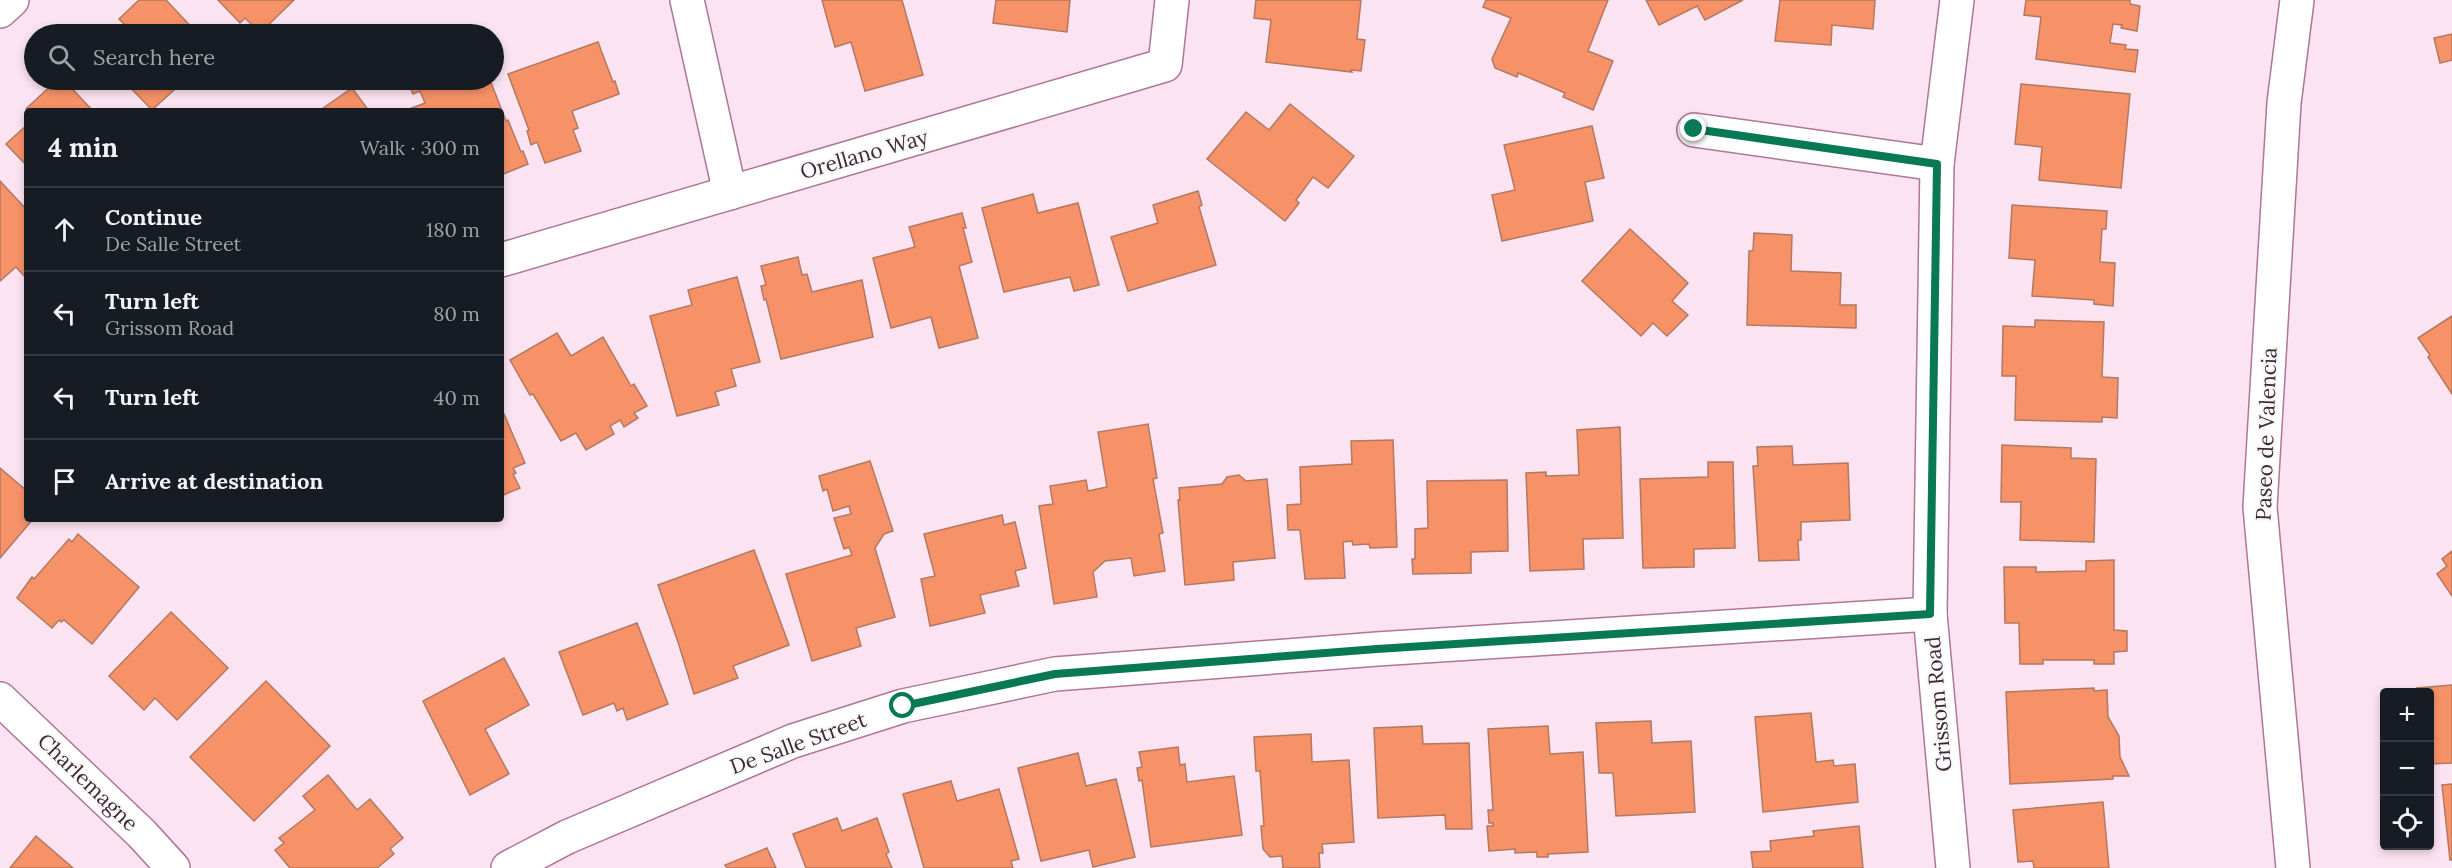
<!DOCTYPE html>
<html lang="en">
<head>
<meta charset="utf-8">
<style>
	body { margin:0; font-family:Lora,serif; background:#20242c; color:#f1f3f6 }
	.controls { position:absolute; right:18px; bottom:18px; display:grid; overflow:hidden; border-radius:6px; box-shadow:0 3px 9px #0003 }
	.controls button { width:54px; height:54px; display:grid; place-items:center; padding:0; border:0; border-bottom:2px solid #363941; background:#171b24; color:#f1f3f6; font:30px sans-serif }
	.stop { position:absolute; width:18px; height:18px; margin:-14px; border:4px solid #087954; border-radius:50%; background:#fff }
	.stop.end { background:#087954; border-color:#fff; box-shadow:0 2px 6px #0008 }
	.list { margin:0; padding:0; list-style:none }
	h2 { display:flex; justify-content:space-between; align-items:center; height:78px; margin:0; padding:0 24px; font-size:26px }
	h2 small { font-size:20px; font-weight:400; color:#9ea1a6 }
	.list li { display:grid; grid-template-columns:39px 1fr auto; gap:18px; align-items:center; box-sizing:border-box; height:84px; padding:0 24px; border-top:2px solid #363941 }
	.list b { display:block; font-size:22px; white-space:nowrap }
	.list p { margin:0; font-size:20px; white-space:nowrap; color:#9ea1a6 }
	.list em { font-size:20px; font-style:normal; color:#9ea1a6 }
	.icon { flex:none; width:33px; height:33px; fill:none; stroke:currentColor; stroke-width:2; stroke-linecap:round; stroke-linejoin:round }
	.map { position:relative; flex:none; width:2452px; height:868px; overflow:hidden }
	.search { position:absolute; background:#171b24; box-shadow:0 3px 9px #0003; left:24px; top:24px; width:480px; height:66px; display:flex; align-items:center; gap:15px; box-sizing:border-box; padding:0 21px; border-radius:33px; color:#9ea1a6; font-size:22px }
	.panel { position:absolute; background:#171b24; box-shadow:0 3px 9px #0003; left:24px; top:108px; width:480px; height:414px; border-radius:6px }
	.map>svg:first-child { display:block }
	.building { fill:#f79268; stroke:#b37860; stroke-width:1.5 }
	.lines { fill:none; stroke-linecap:round; stroke-linejoin:round }
	.street-casing { stroke:#ae7698; stroke-width:36 }
	.secondary-casing { stroke:#ae7698; stroke-width:36 }
	.street { stroke:#fff; stroke-width:33 }
	.secondary { stroke:#fff; stroke-width:33 }
	.route { stroke:#087954; stroke-width:8 }
	.labels { text-anchor:middle; dominant-baseline:central; stroke-width:4.5; stroke-linejoin:round; paint-order:stroke }
	.street-label { font-size:21px; fill:#3f2836; stroke:#f8f8f8 }
</style>
</head>
<body>
<div class="map">
<svg width="2452" height="868" viewBox="0 0 2452 868">
	<rect width="100%" height="100%" fill="#fce3f1"/>
	<g class="building">
		<path d="M139,0h27l32,34h-75l3,-2 -4,-4 3,-3 -6,-6z"/>
		<path d="M218,0h76l-34,33 -15,-15 -5,5z"/>
		<path d="M822,0h80l21,75 -58,16 -14,-49 -16,5z"/>
		<path d="M996,0h74l-3,32 -74,-9z"/>
		<path d="M1256,0h105l-4,39 8,1 -4,31 -10,-1 1,2 -86,-10 5,-42 -17,-2z"/>
		<path d="M1486,0h122l-20,51 25,10 -20,49 -30,-13 2,-4 -47,-20 -1,4 -22,-9 -3,-9 19,-41 -28,-11z"/>
		<path d="M1646,0h97l-38,20 -8,-14 -38,19z"/>
		<path d="M1780,0h95l-2,29 -41,-4 -1,20 -56,-4z"/>
		<path d="M2026,0h104v4l10,2 -3,25 -16,-3 1,-3 -9,-1 -3,19 16,2 -1,4 13,1 -3,22 -99,-13 5,-42 -17,-2z"/>
		<path d="M2452,34v26l-12,3 -6,-25z"/>
		<path d="M598,42l15,40 2,-1 4,13 -47,17 6,17 -5,2 8,21 -36,12 -8,-21 -6,3 -4,-14 2,-1 -21,-56z"/>
		<path d="M57,80h7l29,31h-64l-3,-2z"/>
		<path d="M123,80h62l-33,30z"/>
		<path d="M407,80h55l4,9 24,-9 16,41 2,-1 13,32 2,-1 5,13 -27,11v-64h-97l21,-8 -5,-12 -7,3z"/>
		<path d="M2021,84l109,10 -9,94 -82,-8 3,-33 -27,-3z"/>
		<path d="M352,88l17,23h-50z"/>
		<path d="M1290,104l64,52 -26,32 -15,-11 -17,23 3,3 -14,18 -78,-62 39,-47 23,18z"/>
		<path d="M27,125v41l-21,-22z"/>
		<path d="M1592,126l12,52 -19,4 8,39 -91,20 -10,-46 23,-5 -11,-45z"/>
		<path d="M0,181l27,29v69l-11,-12 -16,14z"/>
		<path d="M1198,191l4,14 -3,2 17,58 -88,26 -17,-54 47,-14 -5,-18z"/>
		<path d="M1033,194l5,19 40,-10 21,82 -25,6 -4,-14 -66,15 -22,-84z"/>
		<path d="M2012,205l95,6 -1,18h-4l-2,33 15,1 -2,43 -19,-2v-4l-62,-4 3,-36 -26,-2z"/>
		<path d="M962,213l4,15h-3l9,34 -13,4 19,72 -39,10 -8,-31 -40,11 -18,-70 42,-11 -6,-20z"/>
		<path d="M1630,229l58,54 -16,18 16,14 -21,21 -14,-13 -12,13 -59,-55z"/>
		<path d="M1754,233l38,2 -1,36 50,2 -1,32h16v23l-109,-3 2,-74h4z"/>
		<path d="M798,257l4,18 5,-1 5,18 50,-12 11,57 -92,22 -15,-60 -2,1 -3,-14 5,-1 -5,-19z"/>
		<path d="M737,277l23,85 -29,7 5,17 -21,6 4,13 -42,11 -27,-100 42,-11 -4,-15z"/>
		<path d="M2452,316v78l-24,-37 2,-2 -12,-17z"/>
		<path d="M2035,320l69,2 -2,55 16,1 -1,40 -15,-1v5l-87,-2 1,-44h-14l1,-50 32,1z"/>
		<path d="M557,333l14,23 32,-19 28,49 3,-2 13,22 -13,7 4,5 -14,9 -4,-7 -10,6 4,8 -28,16 -10,-17 -15,8 -28,-47 -3,1 -20,-35z"/>
		<path d="M501,407l24,56 -12,5 3,5 -3,1 7,14 -19,8z"/>
		<path d="M1148,424l9,54 -4,1 10,54 -4,1 6,37 -31,5 -3,-18 -26,3 -12,11 4,25 -43,7 -15,-98 14,-2 -3,-18 36,-6 2,11 19,-4 -9,-55z"/>
		<path d="M1620,427l3,111 -40,1 1,30 -54,2 -4,-98 20,-1v4l33,-1 -2,-45z"/>
		<path d="M1393,440l4,107 -27,1 -1,-4 -16,1 -1,-4 -9,1 2,36 -40,1 -5,-49h-12l-1,-25 14,-1 -1,-37 52,-3 -1,-23z"/>
		<path d="M2002,445l69,3v10l25,1 -2,83 -74,-2 1,-38h-20z"/>
		<path d="M1792,446l1,19 55,-2 2,57 -49,2v18h-3l1,20 -40,1 -6,-95h5l-1,-19z"/>
		<path d="M870,461l23,70 -9,3 -9,14 20,69 -39,11 5,18 -49,15 -26,-87 66,-19 -3,-8 -5,2 -10,-31 17,-4 -2,-8 -16,5 -6,-22 -4,2 -4,-15z"/>
		<path d="M1708,462h25l2,86 -41,1v18l-51,1 -3,-89 68,-2z"/>
		<path d="M0,468l27,23v28h6l-33,39z"/>
		<path d="M1239,475l7,6 21,-2 8,79 -42,4 1,18 -49,5 -7,-85h2l-1,-12 43,-4 5,-7z"/>
		<path d="M1507,480l1,71 -37,1v21l-58,1 -1,-15h3v-30l13,-1 -1,-47z"/>
		<path d="M1002,515l2,10 11,-3 11,46 -11,3 4,15 -39,9 5,18 -55,13 -9,-47 14,-3 -11,-42z"/>
		<path d="M78,534l61,53 -47,57 -28,-24 -3,2 -2,-2 -7,8 -35,-30 15,-21 2,2 35,-40 3,3z"/>
		<path d="M754,550l35,95 -56,21 5,12 -44,16 -16,-52 -20,-57z"/>
		<path d="M2452,551v45l-15,-22 10,-8 -5,-7z"/>
		<path d="M2114,560v70l13,1v20l-13,1v12h-20v-4h-51v4h-23l-1,-41h-14l-1,-56h32v5l50,-1v-10z"/>
		<path d="M171,612l57,56 -51,52 -22,-22 -11,12 -35,-34z"/>
		<path d="M637,623l31,81 -41,16 -4,-12 -6,3 -3,-8 -31,12 -24,-63z"/>
		<path d="M504,658l25,47 -44,24 24,45 -39,21 -47,-94z"/>
		<path d="M266,681l64,65 -76,75 -64,-64z"/>
		<path d="M2452,685v78l-22,1v-72h-12l-1,-4z"/>
		<path d="M2094,688v3l13,-1 1,27 11,19 1,21 9,19h-16v3l-103,5 -4,-92z"/>
		<path d="M1811,713l5,49 17,-2 1,6 21,-2 3,38 -95,10 -8,-95z"/>
		<path d="M1651,721l1,22 39,-2 4,71 -79,4 -3,-43h-14l-3,-50z"/>
		<path d="M1422,726l1,18 46,-1 3,86h-26l-1,-14 -67,3 -4,-90z"/>
		<path d="M1548,726l2,28 33,-2 5,100 -40,2v3h-11v-5l-22,1v-4l-26,2 -2,-25h6v-3h-4l-1,-13h5l-5,-81z"/>
		<path d="M1311,734l1,28 37,-2 5,82 -32,2 1,9h-4l1,15h-37l-1,-12 -12,1 -7,-8 -2,-23h3l-4,-55h-4l-2,-34z"/>
		<path d="M1178,747l2,18 5,-1 2,18 47,-6 8,59 -91,12 -9,-67 -3,1 -2,-13 5,-1 -3,-15z"/>
		<path d="M1078,753l8,33 30,-7 19,78 -42,10 -4,-17 -48,11 -23,-93z"/>
		<path d="M328,775l29,35 13,-11 33,39 -13,11 4,5 -17,14h-87l-15,-18 9,-7 -5,-5 36,-28 -12,-14z"/>
		<path d="M951,781l6,20 42,-12 20,70 -8,2 2,7h-89l-21,-74z"/>
		<path d="M2452,784v76h-2l-8,-75z"/>
		<path d="M2103,802l6,66h-75l-1,-7 -15,1 -5,-52z"/>
		<path d="M837,818l5,13 35,-13 12,34 -3,2 6,14h-86l-13,-34z"/>
		<path d="M1859,826l4,42h-110l-2,-16 20,-1 -1,-10 44,-5 -1,-5z"/>
		<path d="M36,836l37,32h-63z"/>
		<path d="M767,848l9,20h-49l-2,-3z"/>
	</g>
	<g class="lines">
		<defs>
			<g id="street">
				<path d="M687,0l43,193"/>
				<path d="M0,11l12,-11"/>
				<path d="M1694,130l243,34"/>
				<path d="M501,260l664,-195 7,-65"/>
				<path d="M0,699l142,135 31,34"/>
				<path d="M508,868l59,-31 226,-96 110,-35 152,-32 322,-25 553,-35"/>
			</g>
			<g id="secondary">
				<path d="M1953,868l-23,-254 7,-450 20,-164"/>
				<path d="M2293,868l-33,-361 24,-404 13,-103"/>
			</g>
		</defs>
		<use href="#street" class="street-casing"/>
		<use href="#secondary" class="secondary-casing"/>
		<use href="#street" class="street"/>
		<use href="#secondary" class="secondary"/>
	</g>
	<g class="lines">
		<path class="route" d="M903,706l152,-32 322,-25 553,-35 7,-450 -243,-35"/>
	</g>
	<g class="labels">
		<g class="street-label">
			<text transform="translate(864 154) rotate(-16)">Orellano Way</text>
			<text transform="translate(2266 434) rotate(-88)">Paseo de Valencia</text>
			<text transform="translate(1938 704) rotate(-95)">Grissom Road</text>
			<text transform="translate(798 743) rotate(-20)">De Salle Street</text>
			<text transform="translate(88 782) rotate(44)">Charlemagne</text>
		</g>
	</g>
</svg>
<div class="controls">
<button>+</button>
<button>−</button>
<button><svg class="icon" aria-label="locate" viewBox="0 0 24 24"><circle cx="12" cy="12" r="6"/><path d="M12 2v4M12 18v4M2 12h4M18 12h4"/></svg></button>
</div>
<div class="stop" style="left:903px;top:706px"></div>
<div class="stop end" style="left:1694px;top:129px"></div>
<div class="search"><svg class="icon" aria-label="search" viewBox="0 0 24 24"><circle cx="10" cy="10" r="6"/><path d="M15 15l6 6"/></svg>Search here</div>
<section class="panel">
<h2>4 min<small>Walk · 300 m</small></h2>
<ul class="list">
<li><svg class="icon" aria-label="ahead" viewBox="0 0 24 24"><path d="M12 20V5M6 11l6-6 6 6"/></svg><div><b>Continue</b><p>De Salle Street</p></div><em>180 m</em></li>
<li><svg class="icon" aria-label="left" viewBox="0 0 24 24"><path d="M17 20v-9H6M10 6l-5 5 5 5"/></svg><div><b>Turn left</b><p>Grissom Road</p></div><em>80 m</em></li>
<li><svg class="icon" aria-label="left" viewBox="0 0 24 24"><path d="M17 20v-9H6M10 6l-5 5 5 5"/></svg><div><b>Turn left</b></div><em>40 m</em></li>
<li><svg class="icon" aria-label="arrive" viewBox="0 0 24 24"><path d="M6 21V4h12l-3 4 3 4H6"/></svg><div><b>Arrive at destination</b></div></li>
</ul>
</section>
</div>
</body>
</html>
